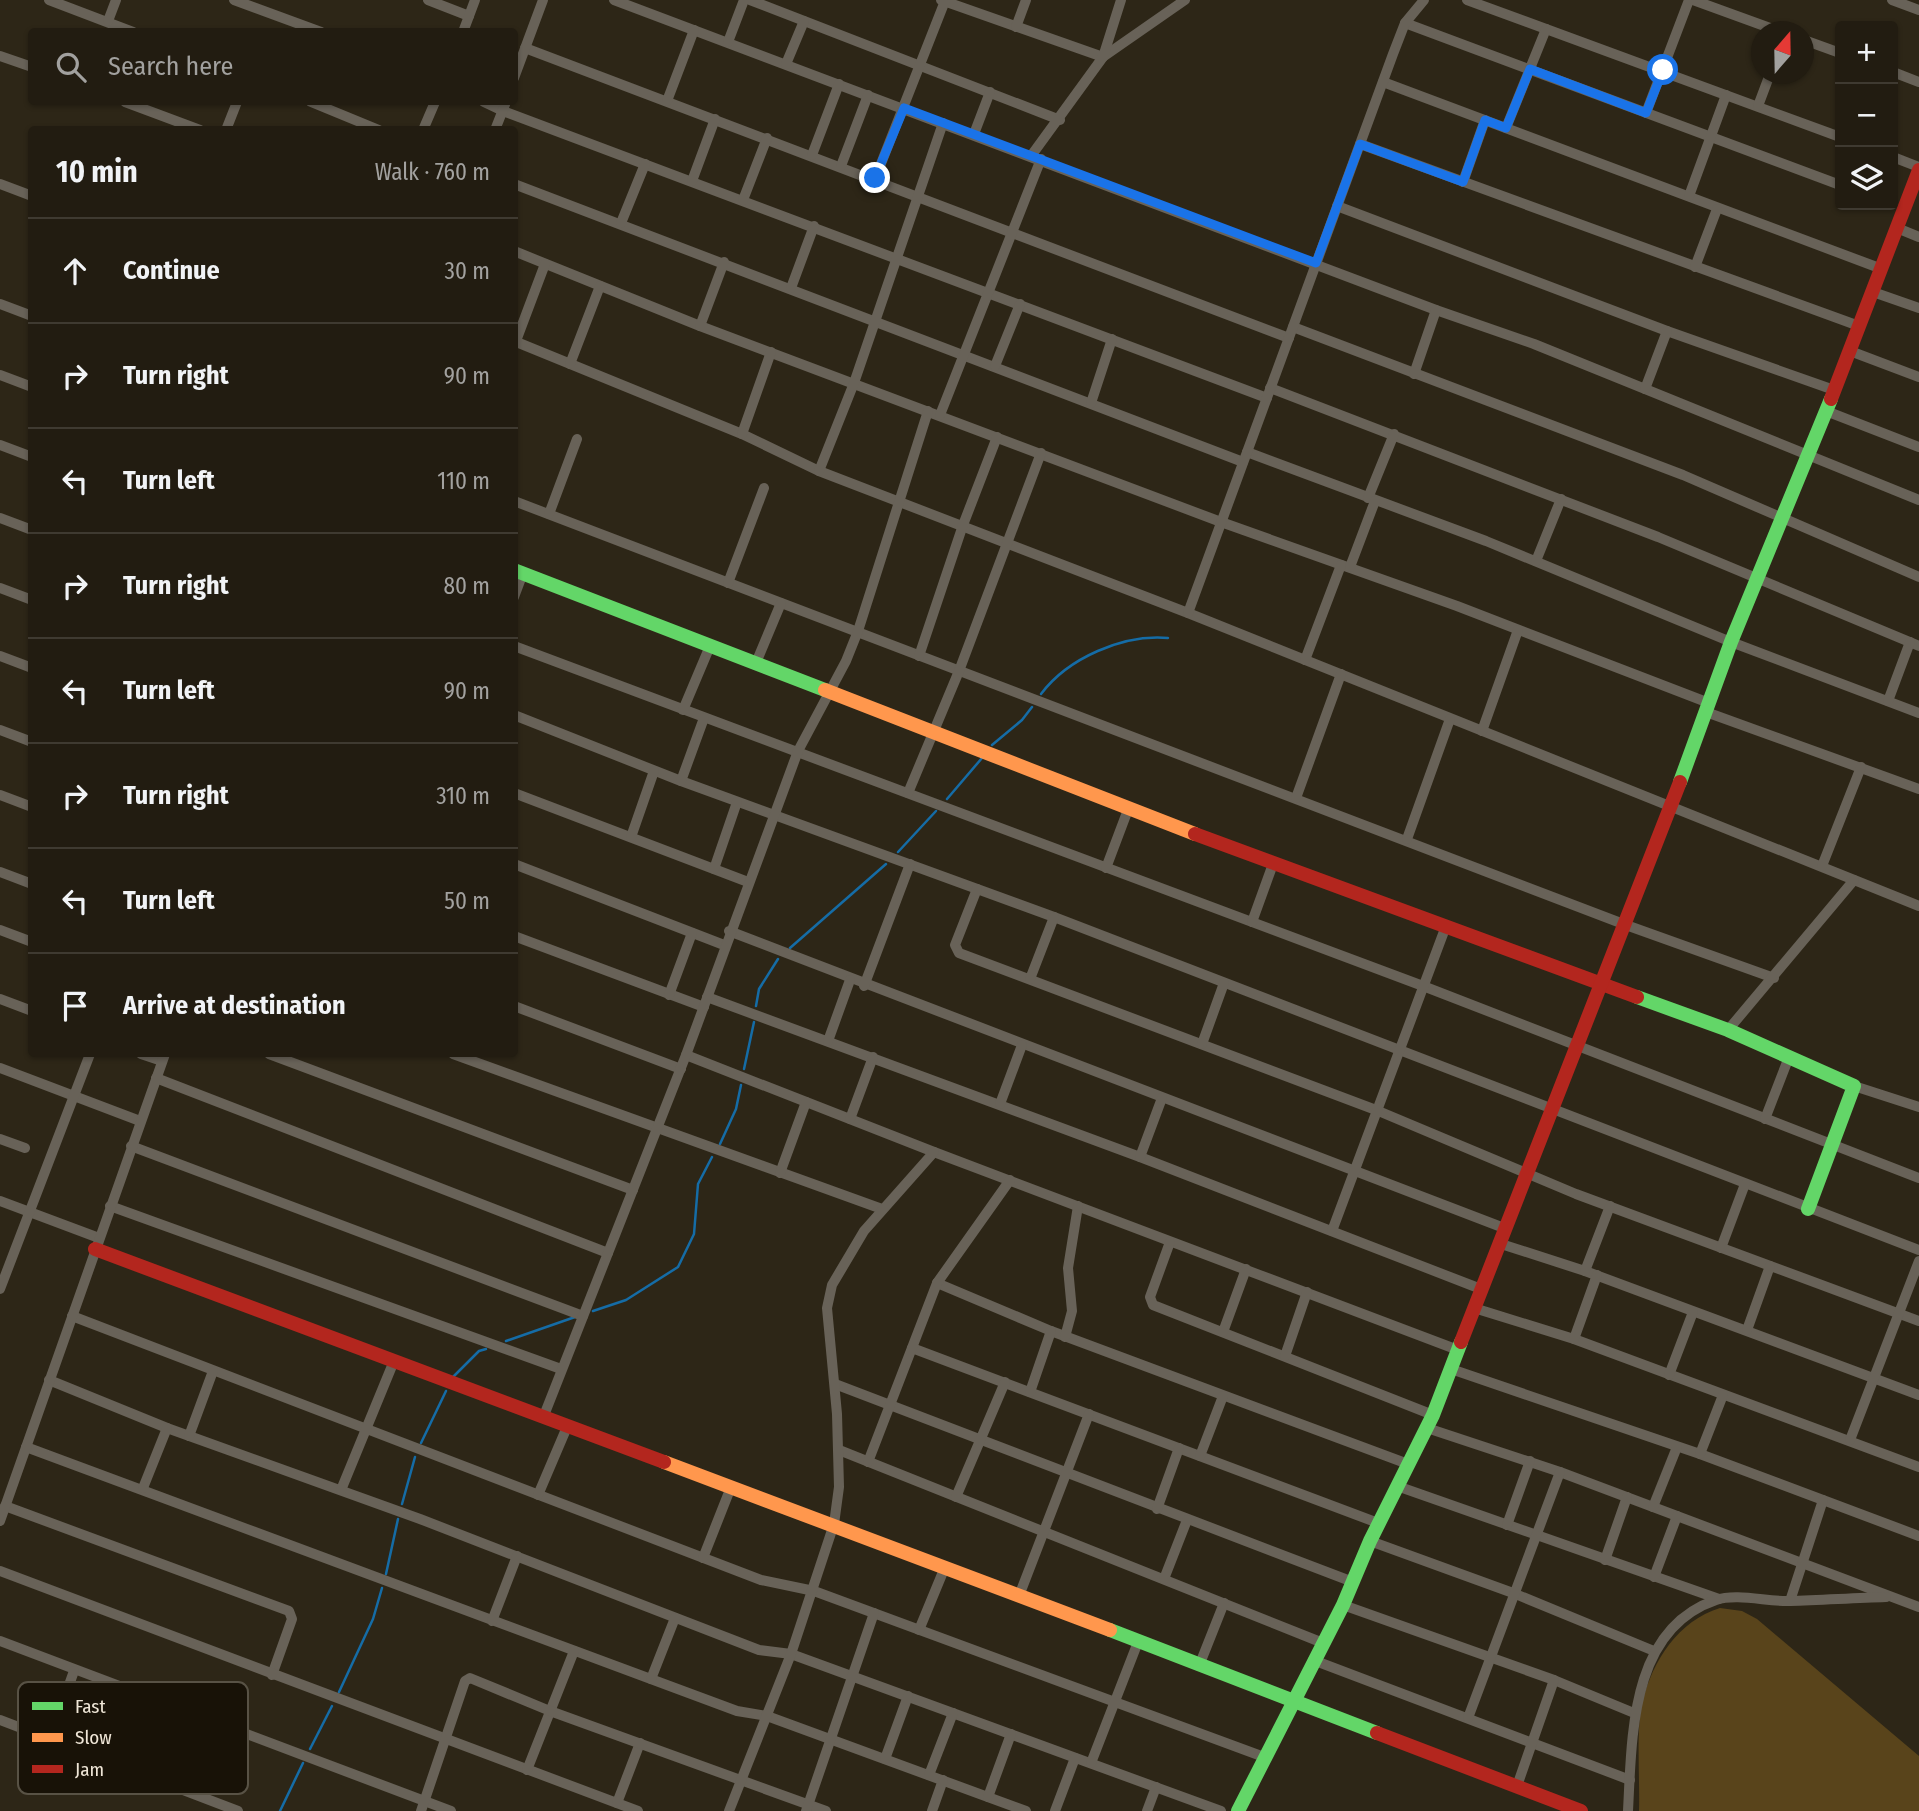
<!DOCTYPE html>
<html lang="en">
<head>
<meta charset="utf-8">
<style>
	body { margin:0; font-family:"Fira Sans Condensed",sans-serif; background:#2e291f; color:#f1f3f6 }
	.controls { position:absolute; right:21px; top:21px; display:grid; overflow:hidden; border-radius:7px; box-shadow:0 2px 5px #0004 }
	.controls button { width:63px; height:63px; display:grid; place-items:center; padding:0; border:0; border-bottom:2px solid #3f3a31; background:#221c11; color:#f1f3f6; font:35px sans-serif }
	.compass { position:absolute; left:1751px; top:21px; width:63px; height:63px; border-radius:50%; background:#221c11; box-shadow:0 2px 5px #0004; rotate:20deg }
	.stop { position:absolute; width:21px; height:21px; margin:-16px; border:5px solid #1a73e8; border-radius:50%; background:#fff }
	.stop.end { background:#1a73e8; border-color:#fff; box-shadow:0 2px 7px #0008 }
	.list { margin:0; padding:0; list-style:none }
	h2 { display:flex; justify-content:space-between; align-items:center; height:91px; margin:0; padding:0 28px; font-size:30px }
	h2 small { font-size:23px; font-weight:400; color:#a2a19f }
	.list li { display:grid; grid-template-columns:46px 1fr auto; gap:21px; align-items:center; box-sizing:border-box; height:105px; padding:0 28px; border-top:2px solid #3f3a31 }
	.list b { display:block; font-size:26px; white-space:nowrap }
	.list em { font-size:23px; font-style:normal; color:#a2a19f }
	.icon { flex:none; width:38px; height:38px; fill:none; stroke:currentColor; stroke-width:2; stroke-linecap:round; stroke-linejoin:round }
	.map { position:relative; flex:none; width:1919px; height:1811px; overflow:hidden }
	.search { position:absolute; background:#221c11; box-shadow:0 2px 5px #0004; left:28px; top:28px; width:490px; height:77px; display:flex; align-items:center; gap:18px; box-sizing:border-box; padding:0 24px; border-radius:7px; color:#a2a19f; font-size:26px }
	.panel { position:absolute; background:#221c11; box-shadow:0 2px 5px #0004; left:28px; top:126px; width:490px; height:931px; border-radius:7px }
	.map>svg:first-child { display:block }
	.green { fill:#59441b }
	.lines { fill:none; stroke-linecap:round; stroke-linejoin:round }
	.stream { stroke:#156ca6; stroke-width:2.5 }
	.street { stroke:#686258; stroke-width:10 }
	.fast { stroke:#63d668; stroke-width:14 }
	.slow { stroke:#ff974d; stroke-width:14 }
	.jam { stroke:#b3261e; stroke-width:14 }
	.route { stroke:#1a73e8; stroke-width:9 }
	.key { fill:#181207; stroke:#585245; stroke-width:2 }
	.key-label { font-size:19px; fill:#efe6d7 }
</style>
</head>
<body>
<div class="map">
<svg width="1919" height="1811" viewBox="0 0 1919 1811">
	<rect width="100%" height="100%" fill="#2d2617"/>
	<path class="green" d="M1720,1608l22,3 15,8 162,137v55h-280c1,-30 -3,-80 3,-108 11,-43 36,-82 78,-95z"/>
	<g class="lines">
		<g class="stream">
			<path d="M1041,694c27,-36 82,-60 127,-56"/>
			<path d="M992,745l30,-25 10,-13"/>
			<path d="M947,799l35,-41"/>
			<path d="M898,852l38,-41"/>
			<path d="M790,948l96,-84"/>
			<path d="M756,1006l3,-17 19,-30"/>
			<path d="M744,1069l10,-47"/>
			<path d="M720,1144l16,-35 5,-24"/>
			<path d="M593,1311l33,-11 52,-33 16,-33 4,-50 14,-27"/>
			<path d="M506,1341l69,-24"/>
			<path d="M453,1377l26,-26 7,-2"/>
			<path d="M421,1443l25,-52"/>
			<path d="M402,1504l13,-47"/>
			<path d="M386,1574l12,-55"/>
			<path d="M339,1692l34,-73 9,-31"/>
			<path d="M310,1749l22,-43"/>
			<path d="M280,1811l23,-48"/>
		</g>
		<g class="street">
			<path d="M49,0l84,32"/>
			<path d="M234,0l87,32"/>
			<path d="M428,0l41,16"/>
			<path d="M614,0l822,310 98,34 385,156"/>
			<path d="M750,0l310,120"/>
			<path d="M941,0l162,57 82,-57"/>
			<path d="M1467,0l373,137"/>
			<path d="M1693,0l88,32"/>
			<path d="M1892,0l27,10"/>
			<path d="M108,21l8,-21"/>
			<path d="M1405,23l435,162"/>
			<path d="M1016,27l10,-27"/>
			<path d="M463,32l12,-32"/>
			<path d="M1804,40l36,13"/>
			<path d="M728,42l16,-42"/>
			<path d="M525,48l764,290"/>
			<path d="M0,56l32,11"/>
			<path d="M786,64l18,-43"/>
			<path d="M1893,72l26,10"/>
			<path d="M514,78l29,-78"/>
			<path d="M1383,82l499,187"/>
			<path d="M667,101l27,-71"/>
			<path d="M125,102l75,28"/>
			<path d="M311,102l68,28"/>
			<path d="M484,102l19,9 764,287"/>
			<path d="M1758,106l12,-32"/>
			<path d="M1646,113l43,-113"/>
			<path d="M1506,128l40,-99"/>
			<path d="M226,130l11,-28"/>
			<path d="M423,130l12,-28"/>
			<path d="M495,130l11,-28"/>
			<path d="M974,134l16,-42"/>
			<path d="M1360,144l499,182"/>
			<path d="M812,155l27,-71"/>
			<path d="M1031,156l72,-99 18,-57"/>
			<path d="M1893,157l26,10"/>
			<path d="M841,166l27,-71"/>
			<path d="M875,179l70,-178"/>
			<path d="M692,181l23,-62"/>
			<path d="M1463,182l22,-62"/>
			<path d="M0,184l32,12"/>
			<path d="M514,184l729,278"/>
			<path d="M1689,196l37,-101"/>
			<path d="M743,200l24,-62"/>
			<path d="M1337,206l330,125 167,59"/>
			<path d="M621,223l24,-59"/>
			<path d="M1897,228l22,9"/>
			<path d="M514,251l186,75 521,196 236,84 252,97"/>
			<path d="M1695,267l22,-58"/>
			<path d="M791,288l23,-62"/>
			<path d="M1873,292l46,16"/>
			<path d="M0,304l32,12"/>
			<path d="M700,326l24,-64"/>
			<path d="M1293,327l390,148 236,102"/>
			<path d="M514,341l228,93 77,37 369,142 731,293"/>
			<path d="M516,341l29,-77"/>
			<path d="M1850,351l69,26"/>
			<path d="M570,364l30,-78"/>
			<path d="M995,366l25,-62"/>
			<path d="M1414,374l22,-64"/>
			<path d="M0,375l32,12"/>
			<path d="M1270,388l388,149 261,109"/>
			<path d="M1645,389l22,-58"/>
			<path d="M1091,403l21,-64"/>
			<path d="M1826,411l93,36"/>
			<path d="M940,415l101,-256"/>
			<path d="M742,434l29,-82"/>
			<path d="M0,445l32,12"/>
			<path d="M1247,452l239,89 245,101 188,71"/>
			<path d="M819,471l35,-88 89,-260"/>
			<path d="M1368,498l26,-64"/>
			<path d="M514,501l1112,424 148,53"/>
			<path d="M549,514l28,-75"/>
			<path d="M0,518l32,12"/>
			<path d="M1536,561l25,-62"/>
			<path d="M1350,567l25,-66"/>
			<path d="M728,583l36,-95"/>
			<path d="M0,588l32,12"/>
			<path d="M514,597l9,-24"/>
			<path d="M1188,613l205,-559 12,-31 19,-23"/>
			<path d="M514,646l909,340 496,192"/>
			<path d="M0,656l32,12"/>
			<path d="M919,656l44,-131 34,-88"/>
			<path d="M1305,660l36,-95"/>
			<path d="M756,663l25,-60"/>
			<path d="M1888,701l22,-59"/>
			<path d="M683,710l27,-64"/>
			<path d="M1706,712l213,77"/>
			<path d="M514,715l167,66 373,136 865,333"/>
			<path d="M0,730l32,12"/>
			<path d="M1482,731l36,-101"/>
			<path d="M681,781l23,-63"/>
			<path d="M514,793l234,89"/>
			<path d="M908,793l51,-122 82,-218"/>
			<path d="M0,795l32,12"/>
			<path d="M1296,798l45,-124"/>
			<path d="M631,837l23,-66"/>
			<path d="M1407,839l43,-120"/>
			<path d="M514,864l210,81"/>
			<path d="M1822,866l39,-99"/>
			<path d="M1106,868l23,-61"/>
			<path d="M714,869l23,-67"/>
			<path d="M0,872l32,12"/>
			<path d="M977,889l-22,56 4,8 417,157 200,84 343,127"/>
			<path d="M1252,922l21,-58"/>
			<path d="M0,930l32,12"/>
			<path d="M729,931l775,297"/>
			<path d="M514,936l190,71"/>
			<path d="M1030,979l24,-62"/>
			<path d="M864,986l46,-122"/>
			<path d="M669,995l23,-62"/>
			<path d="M707,997l433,160 341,132"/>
			<path d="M0,999l32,12"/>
			<path d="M514,1006l167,63"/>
			<path d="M1728,1030l126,-150"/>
			<path d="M828,1041l22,-61"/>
			<path d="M1202,1044l22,-61"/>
			<path d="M141,1054l21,7"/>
			<path d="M269,1054l364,136"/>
			<path d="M453,1054l429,155"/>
			<path d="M686,1055l248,97 524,198"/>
			<path d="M0,1068l140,53"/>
			<path d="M156,1078l452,175"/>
			<path d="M1854,1086l65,21"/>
			<path d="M1000,1104l22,-59"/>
			<path d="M850,1119l23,-62"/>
			<path d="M1765,1119l24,-62"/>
			<path d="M0,1139l25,9"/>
			<path d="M131,1146l452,170"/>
			<path d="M1140,1157l22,-59"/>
			<path d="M780,1173l26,-71"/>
			<path d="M0,1201l99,37"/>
			<path d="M110,1206l451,163"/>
			<path d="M1332,1231l114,-305"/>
			<path d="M1170,1242l-20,55 3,8 280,110"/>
			<path d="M1498,1243l87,28 334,124"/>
			<path d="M1721,1248l24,-64"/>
			<path d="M1585,1271l25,-65"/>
			<path d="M937,1283l114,48 357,133"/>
			<path d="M0,1289l90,-235"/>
			<path d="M1474,1308l100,31 345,128"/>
			<path d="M72,1316l689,264 53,11 450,166"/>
			<path d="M1747,1330l23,-64"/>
			<path d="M1223,1332l23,-63"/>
			<path d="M1065,1337l7,-26 -4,-43 10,-62"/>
			<path d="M1574,1339l23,-64"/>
			<path d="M912,1348l466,175"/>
			<path d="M1285,1356l22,-64"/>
			<path d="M1451,1369l249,85 219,82"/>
			<path d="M1669,1375l24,-63"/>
			<path d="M49,1380l118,48 253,91 339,131 32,4 430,157"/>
			<path d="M835,1384l518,198"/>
			<path d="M1030,1392l21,-61"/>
			<path d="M543,1418l143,-363 112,-304 48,-90 12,-30 70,-220"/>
			<path d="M1427,1428l133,44 359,135"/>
			<path d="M189,1436l24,-65"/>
			<path d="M1850,1440l69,-179"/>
			<path d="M26,1447l711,264 30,5 259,95"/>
			<path d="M839,1450l484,193"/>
			<path d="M1700,1454l23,-59"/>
			<path d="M1200,1456l23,-60"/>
			<path d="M868,1462l69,-179 73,-103"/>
			<path d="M1397,1486l322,113"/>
			<path d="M143,1488l24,-60"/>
			<path d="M341,1490l53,-129"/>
			<path d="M538,1495l29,-68"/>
			<path d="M956,1497l49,-115"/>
			<path d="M5,1506l284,105 3,8 -20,56"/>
			<path d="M1653,1507l24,-60"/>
			<path d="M1157,1509l22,-61"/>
			<path d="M0,1521l165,-467"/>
			<path d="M1507,1525l23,-64"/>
			<path d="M1370,1541l143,52 141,58"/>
			<path d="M703,1558l28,-71"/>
			<path d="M1605,1560l22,-63"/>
			<path d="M0,1571l638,240"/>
			<path d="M1654,1577l23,-61"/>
			<path d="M1164,1579l23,-59"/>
			<path d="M1019,1596l70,-182"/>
			<path d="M1790,1601l33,-101"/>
			<path d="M1343,1605l211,75 80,33"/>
			<path d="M492,1621l25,-65"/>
			<path d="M919,1630l26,-63"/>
			<path d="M0,1641l451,170"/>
			<path d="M1313,1660l317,120"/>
			<path d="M1199,1666l25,-63"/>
			<path d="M651,1679l24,-61"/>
			<path d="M1468,1718l92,-246"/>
			<path d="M0,1720l238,91"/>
			<path d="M50,1738l24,-67"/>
			<path d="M885,1759l23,-63"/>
			<path d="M1091,1763l47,-121"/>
			<path d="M527,1770l47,-119"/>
			<path d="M929,1775l24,-62"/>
			<path d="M1517,1786l37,-106"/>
			<path d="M988,1797l23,-63"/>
			<path d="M617,1803l23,-60"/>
			<path d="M421,1811l44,-130 5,-3 80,33 276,100"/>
			<path d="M729,1811l62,-157 43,-130 5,-37 -2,-73 -10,-106 5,-23 32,-54 70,-79"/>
			<path d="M806,1811l68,-198"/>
			<path d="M932,1811l11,-31"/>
			<path d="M1055,1811l20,-53"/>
			<path d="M1147,1811l9,-24"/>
			<path d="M1628,1811c4,-75 2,-182 88,-211 21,-7 52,2 74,1 32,-1 64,-3 96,-4"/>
		</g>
		<g class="fast">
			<path d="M514,570l311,120"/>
			<path d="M1680,782l51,-140 100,-243"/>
			<path d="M1637,997l91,33 126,56 -46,123"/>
			<path d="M1110,1630l267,103"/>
			<path d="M1238,1811l105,-206 27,-64 63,-126 28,-73"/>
		</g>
		<g class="slow">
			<path d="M825,690l370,144"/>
			<path d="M664,1462l446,168"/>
		</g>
		<g class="jam">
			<path d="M1831,399l88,-229"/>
			<path d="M1195,834l442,163"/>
			<path d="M95,1249l569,213"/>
			<path d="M1461,1342l219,-560"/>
			<path d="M1377,1733l204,78"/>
		</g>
	</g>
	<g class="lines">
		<path class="route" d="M875,178l29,-70 412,155 44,-119 103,38 22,-62 21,8 24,-59 116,44 17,-43"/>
	</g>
	<rect x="18" y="1682" width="230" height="112" rx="10" class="key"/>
	<rect x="32" y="1702" width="31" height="8" fill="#63d668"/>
	<rect x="32" y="1733" width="31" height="9" fill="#ff974d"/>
	<rect x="32" y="1765" width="31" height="8" fill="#b3261e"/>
	<g class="key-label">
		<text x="75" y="1713">Fast</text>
		<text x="75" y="1744">Slow</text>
		<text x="75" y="1776">Jam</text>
	</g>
</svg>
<div class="controls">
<button>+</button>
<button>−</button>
<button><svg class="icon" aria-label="layers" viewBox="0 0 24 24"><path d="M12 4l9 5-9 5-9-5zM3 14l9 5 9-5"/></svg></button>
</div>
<svg class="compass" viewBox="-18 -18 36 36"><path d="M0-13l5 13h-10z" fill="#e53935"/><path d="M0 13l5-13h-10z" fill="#a2a19f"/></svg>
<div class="stop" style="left:1663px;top:70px"></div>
<div class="stop end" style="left:875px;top:178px"></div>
<div class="search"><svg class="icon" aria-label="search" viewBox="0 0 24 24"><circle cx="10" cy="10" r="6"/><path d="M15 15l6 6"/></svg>Search here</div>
<section class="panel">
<h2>10 min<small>Walk · 760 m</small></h2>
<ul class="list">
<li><svg class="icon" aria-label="ahead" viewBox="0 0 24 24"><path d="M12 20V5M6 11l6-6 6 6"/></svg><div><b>Continue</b></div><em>30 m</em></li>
<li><svg class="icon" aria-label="right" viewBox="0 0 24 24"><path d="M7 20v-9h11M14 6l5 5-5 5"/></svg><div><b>Turn right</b></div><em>90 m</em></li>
<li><svg class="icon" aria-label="left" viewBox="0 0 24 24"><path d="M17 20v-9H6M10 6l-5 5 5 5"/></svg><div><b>Turn left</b></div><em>110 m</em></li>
<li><svg class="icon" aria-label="right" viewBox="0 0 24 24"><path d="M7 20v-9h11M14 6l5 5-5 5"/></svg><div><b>Turn right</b></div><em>80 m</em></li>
<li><svg class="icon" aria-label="left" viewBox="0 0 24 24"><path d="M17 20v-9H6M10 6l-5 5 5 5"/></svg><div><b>Turn left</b></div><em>90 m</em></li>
<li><svg class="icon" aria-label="right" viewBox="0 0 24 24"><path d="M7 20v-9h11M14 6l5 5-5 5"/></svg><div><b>Turn right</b></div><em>310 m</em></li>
<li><svg class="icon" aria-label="left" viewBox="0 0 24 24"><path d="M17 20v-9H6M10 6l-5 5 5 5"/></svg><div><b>Turn left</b></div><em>50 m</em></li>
<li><svg class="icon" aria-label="arrive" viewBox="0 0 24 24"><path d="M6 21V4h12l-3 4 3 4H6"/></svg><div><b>Arrive at destination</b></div></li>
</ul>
</section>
</div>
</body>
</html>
